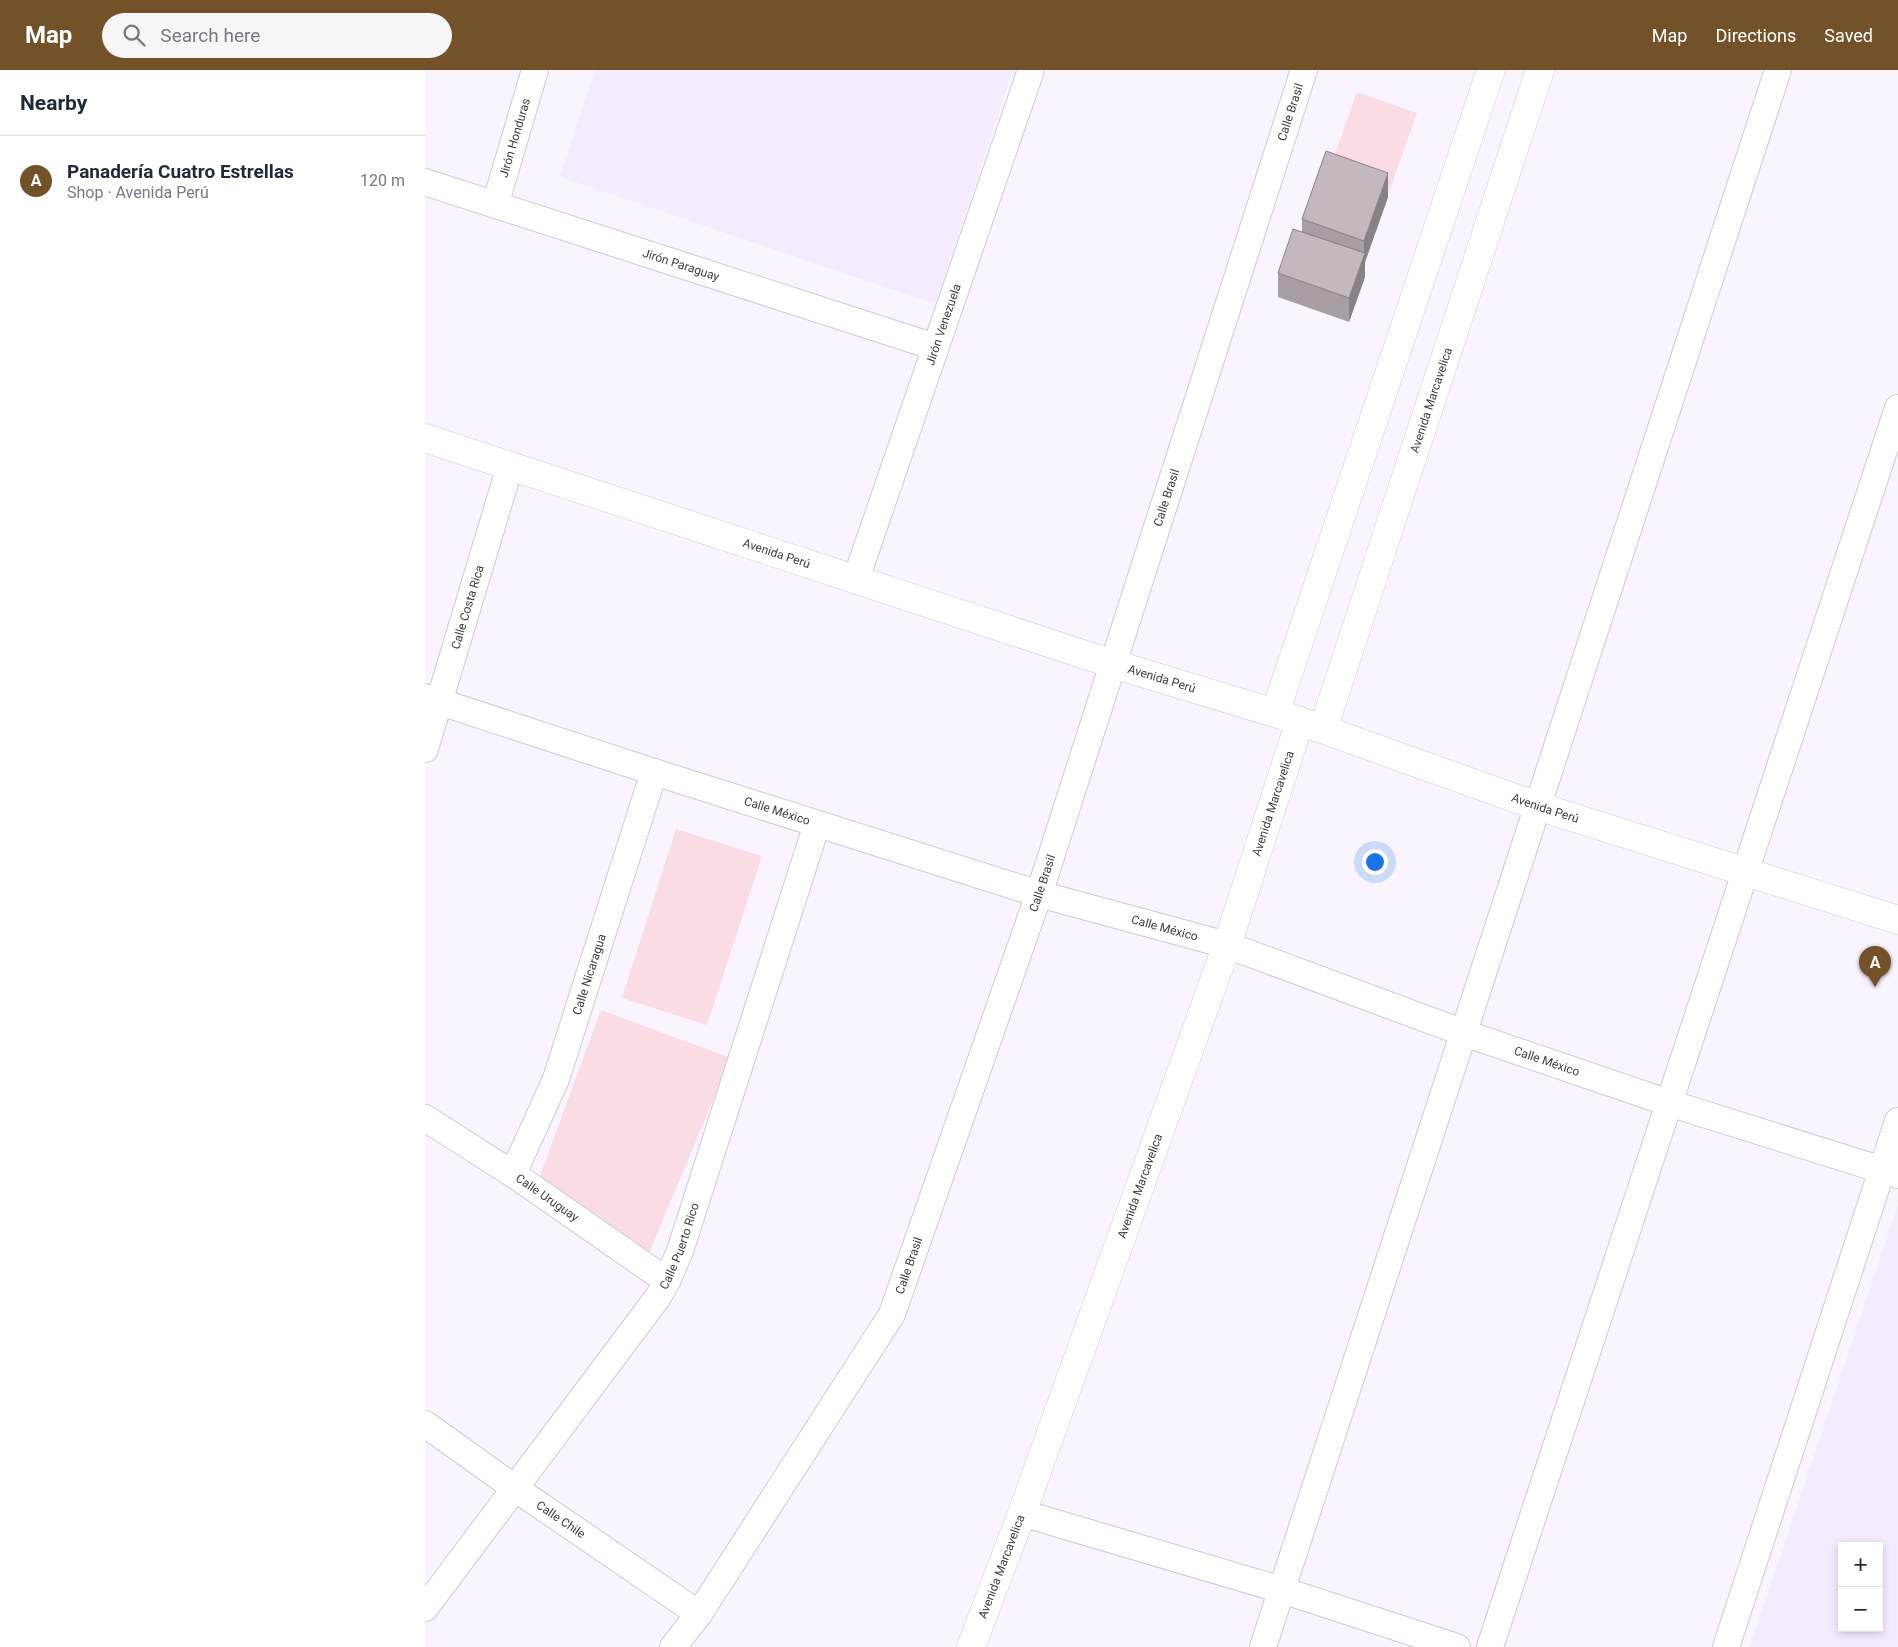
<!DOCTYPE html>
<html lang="en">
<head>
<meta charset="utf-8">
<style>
	body { margin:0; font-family:Roboto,sans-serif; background:#f6f6f7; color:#1f2937 }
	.controls { position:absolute; right:15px; bottom:15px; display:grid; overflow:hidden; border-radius:0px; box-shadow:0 2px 8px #0003 }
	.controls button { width:45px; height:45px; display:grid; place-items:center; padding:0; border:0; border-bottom:1px solid #e0e1e3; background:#fff; color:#1f2937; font:25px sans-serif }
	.you { position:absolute; left:949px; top:791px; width:18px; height:18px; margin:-12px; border:4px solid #fff; border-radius:50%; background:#1a73e8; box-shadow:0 0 0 8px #1a73e833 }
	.badge { display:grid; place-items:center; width:32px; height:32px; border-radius:50%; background:#735229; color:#fff; font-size:16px; font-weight:700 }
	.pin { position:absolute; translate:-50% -41px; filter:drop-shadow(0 1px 2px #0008) }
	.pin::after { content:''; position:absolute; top:26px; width:18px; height:15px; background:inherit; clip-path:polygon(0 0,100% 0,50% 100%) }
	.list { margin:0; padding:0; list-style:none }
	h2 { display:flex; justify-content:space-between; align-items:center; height:65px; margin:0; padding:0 20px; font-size:21px }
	h2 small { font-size:16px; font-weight:400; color:#747a83 }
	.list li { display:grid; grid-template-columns:32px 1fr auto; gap:15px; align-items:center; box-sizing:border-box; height:90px; padding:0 20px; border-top:1px solid #e0e1e3 }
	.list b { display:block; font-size:19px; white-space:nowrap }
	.list p { margin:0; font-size:16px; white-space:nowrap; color:#747a83 }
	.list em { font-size:16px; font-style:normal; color:#747a83 }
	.icon { flex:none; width:28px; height:28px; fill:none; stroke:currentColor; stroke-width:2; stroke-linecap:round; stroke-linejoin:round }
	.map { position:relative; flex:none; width:1473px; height:1577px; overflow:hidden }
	header { display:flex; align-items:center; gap:30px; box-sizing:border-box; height:70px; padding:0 25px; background:#735229; color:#fff }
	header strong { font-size:24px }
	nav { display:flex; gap:28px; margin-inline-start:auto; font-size:18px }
	.search { width:350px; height:45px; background:#f6f6f7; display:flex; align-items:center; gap:12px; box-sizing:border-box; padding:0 18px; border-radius:28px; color:#747a83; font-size:19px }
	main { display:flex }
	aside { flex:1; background:#fff }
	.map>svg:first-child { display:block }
	.built { fill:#f5ebfe; fill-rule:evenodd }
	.green { fill:#fadce5 }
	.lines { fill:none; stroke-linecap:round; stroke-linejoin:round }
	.minor-casing { stroke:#d0c9d5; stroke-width:28 }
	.tertiary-casing { stroke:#d0c9d5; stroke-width:29 }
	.minor { stroke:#fff; stroke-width:26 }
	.tertiary { stroke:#fff; stroke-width:28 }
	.wall { fill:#a89ea5 }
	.shaded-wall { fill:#888186 }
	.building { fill:#c3b8c0; stroke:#888186 }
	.labels { text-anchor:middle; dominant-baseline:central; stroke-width:4.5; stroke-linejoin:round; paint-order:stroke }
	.street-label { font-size:12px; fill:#3d3a3f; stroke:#f9f4fe }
</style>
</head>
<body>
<header>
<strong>Map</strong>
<div class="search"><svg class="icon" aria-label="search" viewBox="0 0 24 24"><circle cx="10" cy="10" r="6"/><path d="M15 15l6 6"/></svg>Search here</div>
<nav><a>Map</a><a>Directions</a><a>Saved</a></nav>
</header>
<main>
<aside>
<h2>Nearby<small></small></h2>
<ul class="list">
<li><span class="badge">A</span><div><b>Panadería Cuatro Estrellas</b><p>Shop · Avenida Perú</p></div><em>120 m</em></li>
</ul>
</aside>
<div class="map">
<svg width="1473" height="1577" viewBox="0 0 1473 1577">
	<rect width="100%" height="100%" fill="#f9f4fe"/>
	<g class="built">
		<path d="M170,0h418l-78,234 -375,-127z"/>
		<path d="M1473,1135v442h-148zM1417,1476h37v82h-37z"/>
	</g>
	<g class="green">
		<path d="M932,22l60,21 -28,79 -60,-21z"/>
		<path d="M251,759l86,27 -55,169 -85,-27z"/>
		<path d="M176,940l130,48 -82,195 -113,-66z"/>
	</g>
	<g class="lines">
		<defs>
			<g id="minor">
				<path id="s1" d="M0,112l510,165"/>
				<path id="s2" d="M70,135l40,-135"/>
				<path id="s3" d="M431,509l175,-509"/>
				<path id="s4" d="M0,627l229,75 385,122 188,51 237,88 205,70 229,72"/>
				<path id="s5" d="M0,679l85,-283"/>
				<path id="s6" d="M0,1048l88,56 154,107"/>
				<path id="s7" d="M88,1104l43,-95 98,-307"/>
				<path id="s8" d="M0,1354l91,65 183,125"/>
				<path d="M597,1443l260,77 175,57"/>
				<path id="s9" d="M0,1538l233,-311 9,-16 13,-30 137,-427"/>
				<path id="s10" d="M248,1577l26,-33 193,-300 147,-420 265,-824"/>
				<path d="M838,1577l515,-1577"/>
				<path d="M1065,1577l408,-1239"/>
				<path d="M1301,1577l172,-526"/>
			</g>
			<g id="tertiary">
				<path id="s11" d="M0,368l688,226 178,54 246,88 361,114"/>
				<path d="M850,643l216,-643"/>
				<path id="s12" d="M898,659l217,-659"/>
				<path id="s13" d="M546,1577l51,-134 205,-568 73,-224"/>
			</g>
		</defs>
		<use href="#minor" class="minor-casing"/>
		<use href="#tertiary" class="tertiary-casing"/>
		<use href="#minor" class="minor"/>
		<use href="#tertiary" class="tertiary"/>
	</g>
	<path class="wall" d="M963,127l-23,65v15l-16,45 -71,-25v-24l24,-42v-12z"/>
	<path class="shaded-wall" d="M963,103v24l-23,65v15l-16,45v-24l15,-42v-15z"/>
	<g class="building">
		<path d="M901,81l62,22 -24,68 -62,-22z"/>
		<path d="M868,159l72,24 -16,45 -71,-25z"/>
	</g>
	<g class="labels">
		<g class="street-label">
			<text stroke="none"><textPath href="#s10" startOffset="1665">Calle Brasil</textPath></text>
			<text stroke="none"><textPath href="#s2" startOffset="70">Jirón Honduras</textPath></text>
			<text stroke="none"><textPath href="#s1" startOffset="269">Jirón Paraguay</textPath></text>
			<text stroke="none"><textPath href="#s3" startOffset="269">Jirón Venezuela</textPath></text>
			<text stroke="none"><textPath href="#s12" startOffset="346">Avenida Marcavelica</textPath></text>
			<text stroke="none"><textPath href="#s10" startOffset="1260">Calle Brasil</textPath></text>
			<text stroke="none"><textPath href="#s11" startOffset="370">Avenida Perú</textPath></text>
			<text stroke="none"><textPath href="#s5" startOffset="148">Calle Costa Rica</textPath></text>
			<text stroke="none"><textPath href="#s11" startOffset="775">Avenida Perú</textPath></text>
			<text stroke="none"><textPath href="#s13" startOffset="896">Avenida Marcavelica</textPath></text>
			<text stroke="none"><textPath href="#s11" startOffset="1180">Avenida Perú</textPath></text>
			<text stroke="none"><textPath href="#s4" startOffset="370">Calle México</textPath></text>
			<text stroke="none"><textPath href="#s10" startOffset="855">Calle Brasil</textPath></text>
			<text stroke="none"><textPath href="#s4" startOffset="775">Calle México</textPath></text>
			<text stroke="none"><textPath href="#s7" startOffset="214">Calle Nicaragua</textPath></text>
			<text stroke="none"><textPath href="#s4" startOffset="1180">Calle México</textPath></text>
			<text stroke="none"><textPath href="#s13" startOffset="491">Avenida Marcavelica</textPath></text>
			<text stroke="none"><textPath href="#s6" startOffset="146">Calle Uruguay</textPath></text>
			<text stroke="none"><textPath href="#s9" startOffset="444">Calle Puerto Rico</textPath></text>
			<text stroke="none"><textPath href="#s10" startOffset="450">Calle Brasil</textPath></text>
			<text stroke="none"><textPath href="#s8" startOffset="166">Calle Chile</textPath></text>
			<text stroke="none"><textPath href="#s13" startOffset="86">Avenida Marcavelica</textPath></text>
		</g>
	</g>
</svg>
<div class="controls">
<button>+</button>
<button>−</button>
</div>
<div class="you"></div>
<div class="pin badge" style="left:1450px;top:917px">A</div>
</div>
</main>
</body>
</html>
